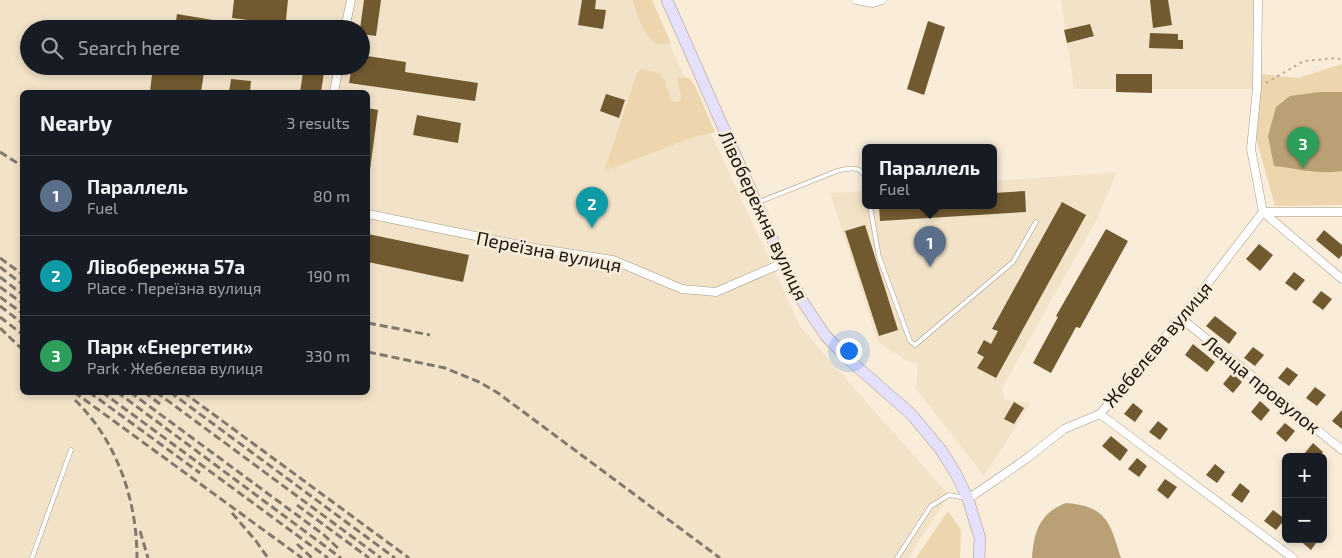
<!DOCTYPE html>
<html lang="en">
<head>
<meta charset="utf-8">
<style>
	body { margin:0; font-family:"Exo 2",sans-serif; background:#20242c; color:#f1f3f6 }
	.controls { position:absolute; right:15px; bottom:15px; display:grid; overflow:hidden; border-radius:8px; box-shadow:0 2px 8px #0003 }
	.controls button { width:45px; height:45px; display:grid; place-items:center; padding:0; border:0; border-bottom:1px solid #363941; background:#171b24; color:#f1f3f6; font:25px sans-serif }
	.you { position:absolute; left:848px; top:350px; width:18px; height:18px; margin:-12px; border:4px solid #fff; border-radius:50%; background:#1a73e8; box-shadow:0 0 0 8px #1a73e833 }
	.badge { display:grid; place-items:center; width:32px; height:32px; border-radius:50%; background:#7c3aed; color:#fff; font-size:16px; font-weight:700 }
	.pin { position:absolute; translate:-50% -41px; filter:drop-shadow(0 1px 2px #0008) }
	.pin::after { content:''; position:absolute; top:26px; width:18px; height:15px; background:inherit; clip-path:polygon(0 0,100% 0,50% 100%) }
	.popup { position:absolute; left:862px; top:144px; width:135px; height:65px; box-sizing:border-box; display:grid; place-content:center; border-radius:8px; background:#171b24; filter:drop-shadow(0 1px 4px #0005); font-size:16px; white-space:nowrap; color:#9ea1a6 }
	.popup b { font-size:19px; color:#f1f3f6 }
	.popup::after { content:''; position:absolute; left:50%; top:100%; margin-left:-10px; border:10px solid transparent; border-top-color:#171b24 }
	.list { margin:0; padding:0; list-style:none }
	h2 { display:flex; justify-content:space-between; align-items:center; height:65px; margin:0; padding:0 20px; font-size:21px }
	h2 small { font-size:16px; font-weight:400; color:#9ea1a6 }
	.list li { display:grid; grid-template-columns:32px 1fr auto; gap:15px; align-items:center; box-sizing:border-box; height:80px; padding:0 20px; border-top:1px solid #363941 }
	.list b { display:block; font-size:19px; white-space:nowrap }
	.list p { margin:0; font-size:16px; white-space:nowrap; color:#9ea1a6 }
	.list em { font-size:16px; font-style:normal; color:#9ea1a6 }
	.icon { flex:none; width:28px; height:28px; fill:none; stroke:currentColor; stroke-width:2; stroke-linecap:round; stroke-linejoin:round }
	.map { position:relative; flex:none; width:1342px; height:558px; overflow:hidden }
	.search { position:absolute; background:#171b24; box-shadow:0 2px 8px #0003; left:20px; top:20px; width:350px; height:55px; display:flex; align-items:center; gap:12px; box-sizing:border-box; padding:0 18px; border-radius:28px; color:#9ea1a6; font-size:19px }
	.panel { position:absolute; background:#171b24; box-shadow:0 2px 8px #0003; left:20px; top:90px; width:350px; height:305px; border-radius:8px }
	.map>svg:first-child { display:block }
	.built { fill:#f2e2c8; fill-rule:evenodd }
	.green { fill:#edd6ae }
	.water { fill:#baa175 }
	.building { fill:#725a30 }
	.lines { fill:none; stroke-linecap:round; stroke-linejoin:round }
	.service-casing { stroke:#a49987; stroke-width:5 }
	.minor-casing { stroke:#a49987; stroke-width:9 }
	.secondary-casing { stroke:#a49987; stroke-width:12 }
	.path { stroke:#b5ab9c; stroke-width:2; stroke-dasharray:2.5 4; stroke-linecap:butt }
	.service { stroke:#fff; stroke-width:4 }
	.minor { stroke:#fff; stroke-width:8 }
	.secondary { stroke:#e5e0fc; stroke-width:11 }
	.rail { stroke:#81796d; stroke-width:3; stroke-dasharray:8 4; stroke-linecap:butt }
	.labels { text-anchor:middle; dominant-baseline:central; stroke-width:5; stroke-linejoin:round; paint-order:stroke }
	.street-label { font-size:19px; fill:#1a160f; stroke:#f9edda }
</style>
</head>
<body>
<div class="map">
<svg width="1342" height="558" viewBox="0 0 1342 558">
	<rect width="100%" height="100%" fill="#f9edda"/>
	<g class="built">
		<path d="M0,0h649l152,328 148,167 -41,63h-908zM29,29h332v37h-332zM22,92h346v300h-346z"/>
		<path d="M1061,0h194l-1,89h-180z"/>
		<path d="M1117,172l-20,47 -95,169 3,12 26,3 -47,73 -68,-87 2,-25 -11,-3 -29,-19 -48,-149 36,-2v15h128v-25z"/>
	</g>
	<g class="green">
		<path d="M633,0h19l19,43c-26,9 -32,-26 -38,-43z"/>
		<path d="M1342,64v141l-67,1 -21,-75 8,-57 36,4z"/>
		<path d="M642,69l19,5 4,7 6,19 4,2h5l1,-5 -4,-18 3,-2 9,1 6,8 20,46 -21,5 -90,34 34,-100z"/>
		<path d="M948,511l13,19 -1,28h-44z"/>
	</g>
	<g class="water">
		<path d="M1319,92h23v79c-25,4 -44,-3 -68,-5l-6,-30 8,-29 14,-11z"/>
		<path d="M1066,503c41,3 44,20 55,55h-89c2,-27 8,-45 34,-55z"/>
	</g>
	<g class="building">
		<path d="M234,0h54l-3,29h-30l1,-8 -24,-3z"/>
		<path d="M364,0h17l-5,36 -15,-2v-5h-1z"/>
		<path d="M582,0h14l-1,9 11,1 -3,19 -25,-4z"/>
		<path d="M1150,0h18l4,25 -19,3z"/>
		<path d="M177,14l36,6 -1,9h-37z"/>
		<path d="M928,21l17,6 -21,68 -17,-6z"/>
		<path d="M1090,24l4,12 -27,7 -3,-13z"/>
		<path d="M1150,33l28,1v6h5v9l-34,-1z"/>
		<path d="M361,55l45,7 -1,10 73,11 -3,18 -126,-18 3,-17h9z"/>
		<path d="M153,66h52l-4,26h-51z"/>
		<path d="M304,66h21l-4,26h-21z"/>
		<path d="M1116,74h36v19l-36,-1z"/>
		<path d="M231,79l20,2 -1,11h-21z"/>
		<path d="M606,94l19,6 -6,18 -19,-7z"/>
		<path d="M368,108l10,2 -9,67h-1z"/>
		<path d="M417,115l44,8 -3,20 -45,-8z"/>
		<path d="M1025,191l1,21 -146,9 -1,-15h115v-13z"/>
		<path d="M1062,202l24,13 -90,163 -19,-10 7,-11 -7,-4 7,-13 7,4 7,-13 -6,-2z"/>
		<path d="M865,225l33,105 -19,6 -34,-105z"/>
		<path d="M1106,229l22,12 -48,87 -4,-1 -25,46 -18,-10 25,-46 -2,-1z"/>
		<path d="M1324,230l18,15v10l-3,4 -23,-19z"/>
		<path d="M368,234l101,21 -6,27 -95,-20z"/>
		<path d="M1259,244l14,11 -13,16 -14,-12z"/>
		<path d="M1294,272l11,8 -9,11 -11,-8z"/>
		<path d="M1321,291l11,8 -9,11 -11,-8z"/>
		<path d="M1215,316l22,17 -8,11 -23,-18z"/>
		<path d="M1193,344l22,18 -8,10 -22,-17z"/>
		<path d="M1253,347l11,8 -9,11 -11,-8z"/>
		<path d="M1287,367l11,8 -9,11 -11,-8z"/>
		<path d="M1232,373l10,9 -9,11 -10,-9z"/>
		<path d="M1315,387l11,8 -9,11 -11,-8z"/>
		<path d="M1260,401l10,9 -9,11 -10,-9z"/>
		<path d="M1014,402l10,6 -10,16 -10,-5z"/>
		<path d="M1133,403l10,8 -8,11 -11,-8z"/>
		<path d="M1342,410v19l-10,-8z"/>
		<path d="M1158,421l10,8 -8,11 -11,-8z"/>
		<path d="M1285,423l10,8 -9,11 -10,-9z"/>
		<path d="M1111,436l17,14 -8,11 -18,-15z"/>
		<path d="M1313,443l10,9 -4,5h-12l-3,-3z"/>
		<path d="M1137,458l10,8 -8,11 -11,-8z"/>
		<path d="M1215,464l10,8 -8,11 -11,-8z"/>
		<path d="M1165,479l12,8 -9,12 -11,-9z"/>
		<path d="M1240,483l10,8 -8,12 -11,-8z"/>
		<path d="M1273,510l12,9 -9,11 -12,-9z"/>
		<path d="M1298,539h21l-8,11z"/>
	</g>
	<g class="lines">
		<defs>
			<g id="service">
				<path d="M759,202l78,-31c13,-3 25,-6 29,9"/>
				<path d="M870,206l9,51 31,84 5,4 98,-83 23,-40"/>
				<path d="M32,558l39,-108"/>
				<path d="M897,558l34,-52 18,-11 17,3"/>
			</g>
			<g id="minor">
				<path d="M856,0l17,3 9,-3"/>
				<path d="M1258,0l-1,88 -6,61 12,63 79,67"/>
				<path d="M345,29l6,-29"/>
				<path d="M334,92l5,-26"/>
				<path d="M368,214l166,34 79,12 69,29 34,3 67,-29"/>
				<path d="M1181,318l161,132"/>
				<path d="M1100,414l193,144"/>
				<path d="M968,499l58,-40 38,-30 36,-15 81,-96 82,-106h79"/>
			</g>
			<path id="secondary" d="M667,0l116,263 20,39 22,33 21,22 65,57 30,36 15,24 12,25 12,39 -1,20"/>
		</defs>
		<use href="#service" class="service-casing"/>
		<use href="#minor" class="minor-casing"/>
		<use href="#secondary" class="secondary-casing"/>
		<path class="path" d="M1266,83l38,-22 33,-3 5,2"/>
		<use href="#service" class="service"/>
		<use href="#minor" class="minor"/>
		<use href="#secondary" class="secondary"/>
		<g class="rail">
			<path d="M0,152l22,14"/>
			<path d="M0,258l22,16"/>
			<path d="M0,267l22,17"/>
			<path d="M0,277l22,17"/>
			<path d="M0,287l22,16"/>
			<path d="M0,297l22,16"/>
			<path d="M0,306l22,17"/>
			<path d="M0,317l22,17"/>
			<path d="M368,323l62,12"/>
			<path d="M0,328l22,21"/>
			<path d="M368,352l77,16 34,14 19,11 222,165"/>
			<path d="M74,392l228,166"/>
			<path d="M89,392l111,81"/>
			<path d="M102,392l226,166"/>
			<path d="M117,392l224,166"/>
			<path d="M130,392l194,143 16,15"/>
			<path d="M144,392l16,12"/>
			<path d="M156,392l225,166"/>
			<path d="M170,392l225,166"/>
			<path d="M183,392l226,166"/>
			<path d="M75,400c42,41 62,100 62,158"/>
			<path d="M297,505l72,53"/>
			<path d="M232,513l24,28 12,17"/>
			<path d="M140,531l8,27"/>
			<path d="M297,544l15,14"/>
		</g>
	</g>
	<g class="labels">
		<g class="street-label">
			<text transform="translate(764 215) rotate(65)">Лівобережна вулиця</text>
			<text transform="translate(549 251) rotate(11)">Переїзна вулиця</text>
			<text transform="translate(1157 344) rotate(-50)">Жебелєва вулиця</text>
			<text transform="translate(1262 384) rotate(39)">Ленца провулок</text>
		</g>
	</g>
</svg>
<div class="controls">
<button>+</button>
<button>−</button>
</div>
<div class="you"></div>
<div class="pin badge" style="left:930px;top:267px;background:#5c6f8a">1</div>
<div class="popup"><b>Параллель</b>Fuel</div>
<div class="pin badge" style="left:592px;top:228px;background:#0f9aa8">2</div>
<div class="pin badge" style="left:1303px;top:168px;background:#2e9e5b">3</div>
<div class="search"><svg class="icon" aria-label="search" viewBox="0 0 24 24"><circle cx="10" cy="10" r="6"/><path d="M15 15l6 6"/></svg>Search here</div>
<section class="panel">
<h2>Nearby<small>3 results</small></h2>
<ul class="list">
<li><span class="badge" style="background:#5c6f8a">1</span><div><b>Параллель</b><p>Fuel</p></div><em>80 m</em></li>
<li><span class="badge" style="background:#0f9aa8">2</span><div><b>Лівобережна 57а</b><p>Place · Переїзна вулиця</p></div><em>190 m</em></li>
<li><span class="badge" style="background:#2e9e5b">3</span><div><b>Парк «Енергетик»</b><p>Park · Жебелєва вулиця</p></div><em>330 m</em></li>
</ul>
</section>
</div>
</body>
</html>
